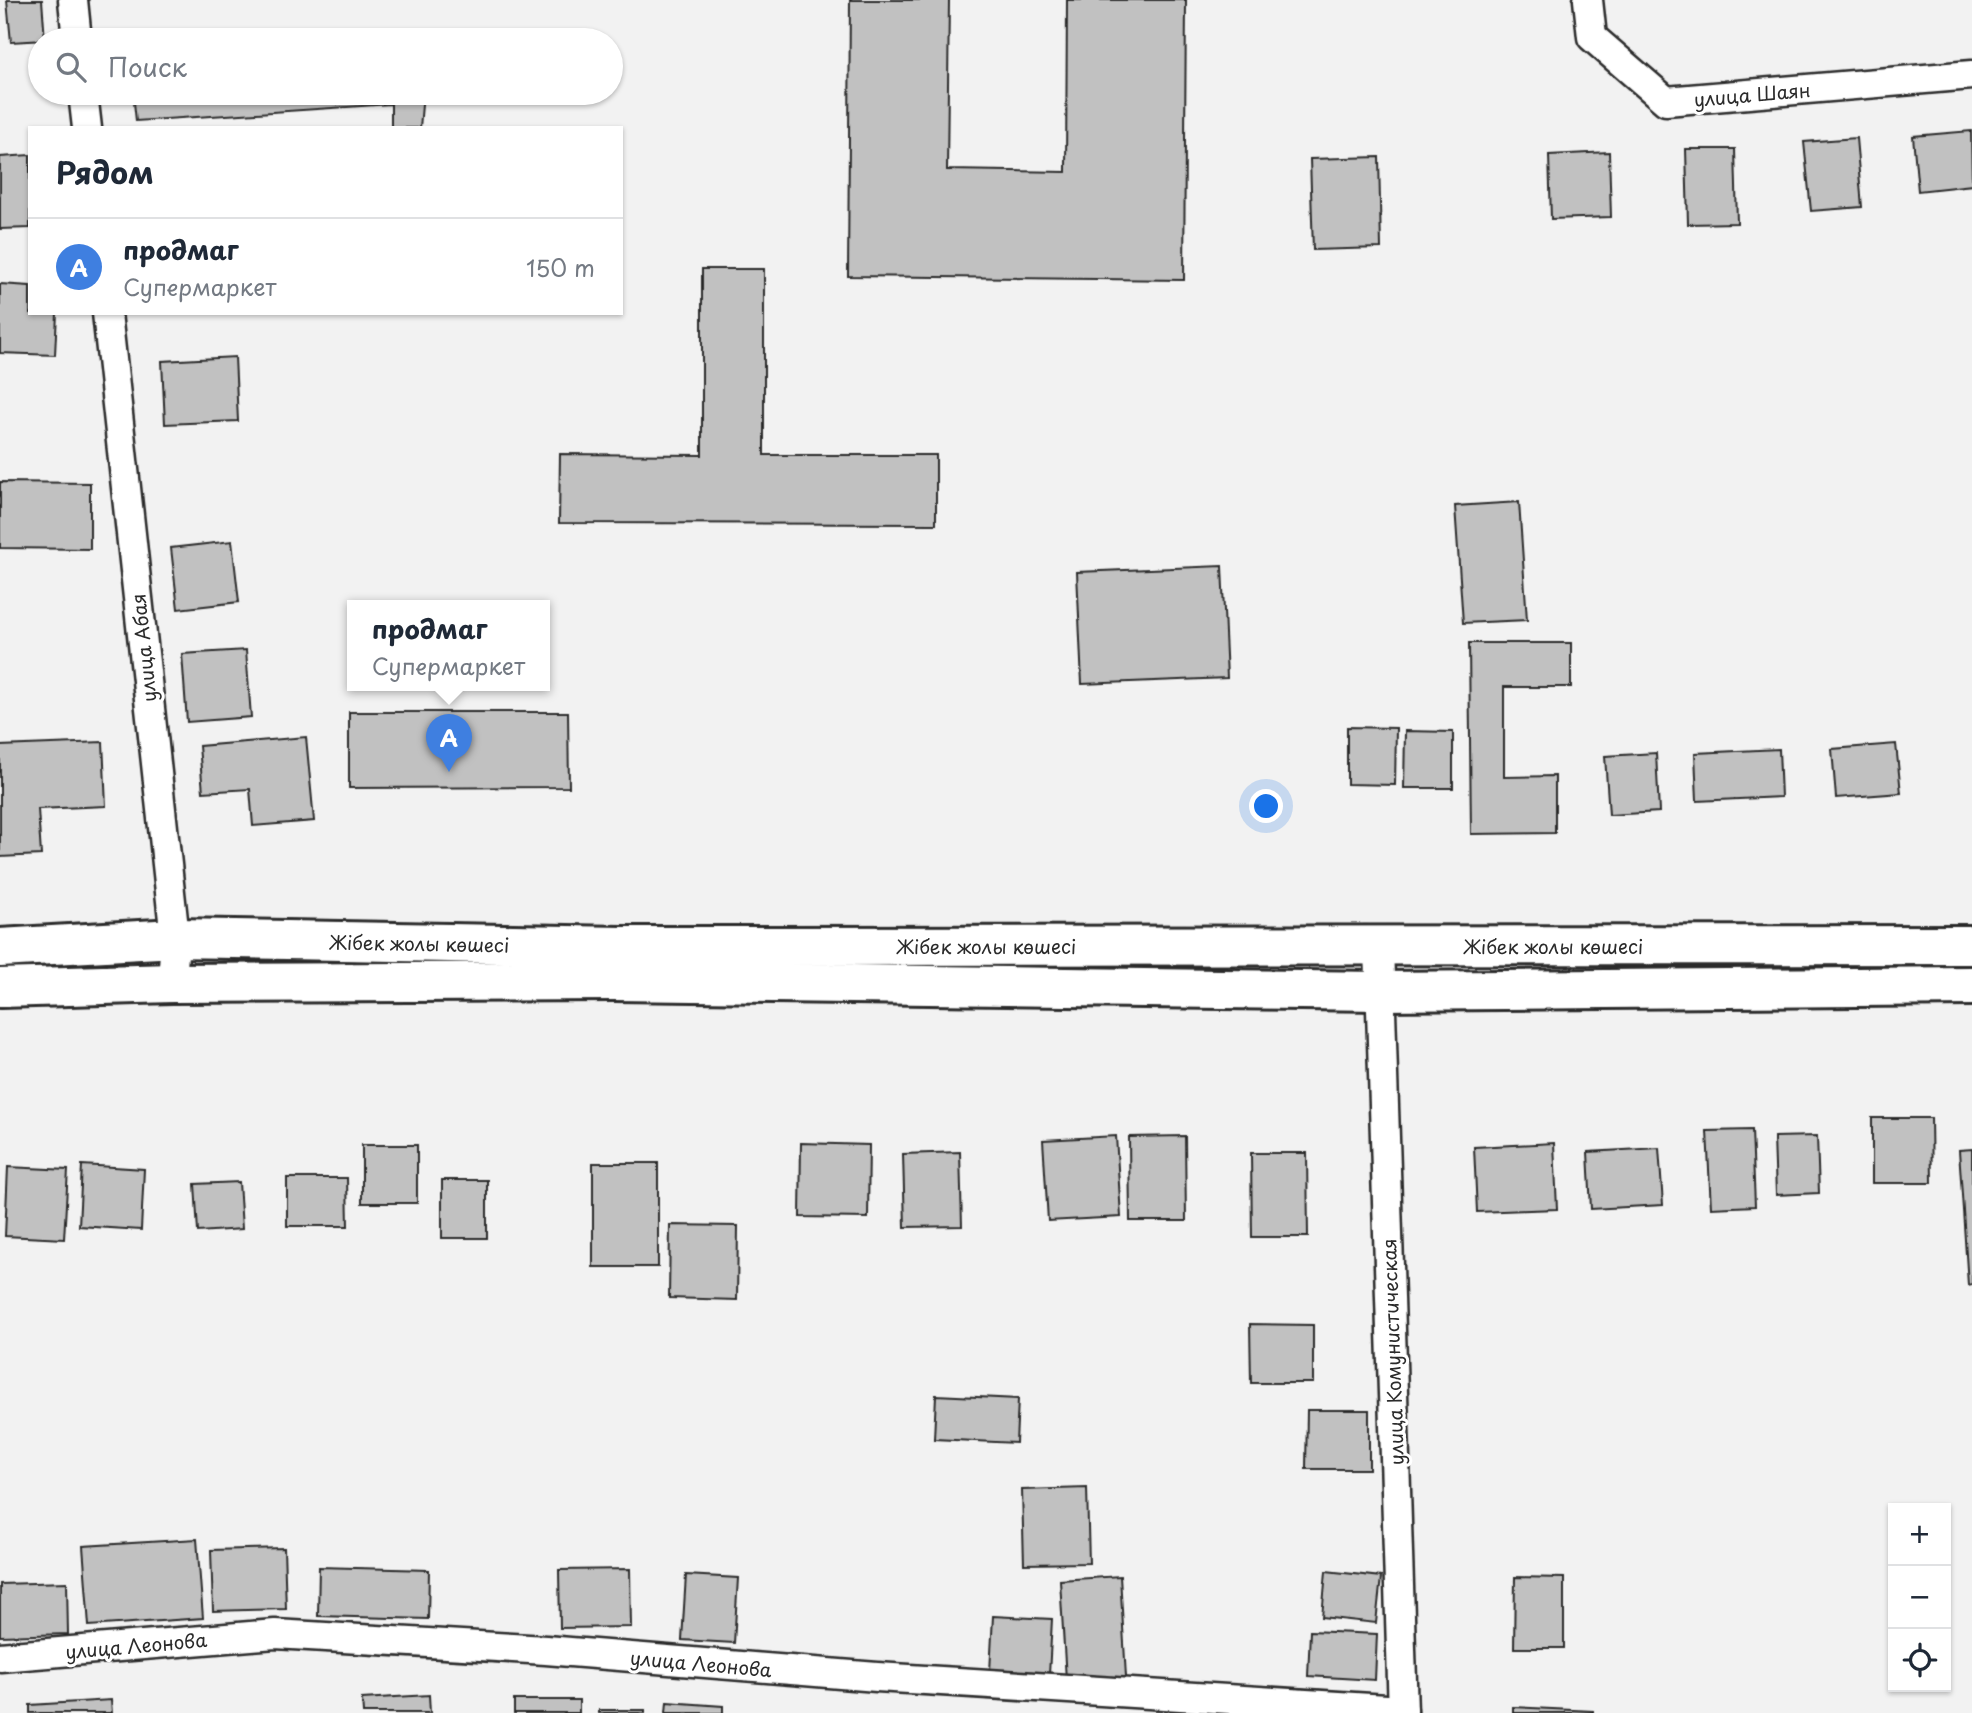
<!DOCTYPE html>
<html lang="ru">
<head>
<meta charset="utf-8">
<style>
	body { margin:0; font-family:"Playpen Sans",sans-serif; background:#f6f6f7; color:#1f2937 }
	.controls { position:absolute; right:21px; bottom:21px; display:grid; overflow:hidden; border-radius:0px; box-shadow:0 2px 5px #0004 }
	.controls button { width:63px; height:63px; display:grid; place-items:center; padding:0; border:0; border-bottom:2px solid #e0e1e3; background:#fff; color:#1f2937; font:35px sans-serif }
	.you { position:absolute; left:1267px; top:807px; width:24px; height:24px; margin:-18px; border:5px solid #fff; border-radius:50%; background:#1a73e8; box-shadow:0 0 0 10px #1a73e833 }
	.badge { display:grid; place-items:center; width:46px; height:46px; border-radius:50%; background:#db2777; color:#fff; font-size:23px; font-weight:700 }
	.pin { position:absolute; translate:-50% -58px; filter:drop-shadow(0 2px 4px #0008) }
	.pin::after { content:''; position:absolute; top:37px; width:24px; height:21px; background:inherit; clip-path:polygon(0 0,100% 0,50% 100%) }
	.popup { position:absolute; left:347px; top:600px; width:203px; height:91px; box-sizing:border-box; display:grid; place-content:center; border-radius:0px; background:#fff; filter:drop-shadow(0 2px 5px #0005); font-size:23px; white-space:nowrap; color:#747a83 }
	.popup b { font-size:26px; color:#1f2937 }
	.popup::after { content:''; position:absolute; left:50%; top:100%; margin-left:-14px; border:14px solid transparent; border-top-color:#fff }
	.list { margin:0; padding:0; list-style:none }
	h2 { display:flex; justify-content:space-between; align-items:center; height:91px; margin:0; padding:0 28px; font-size:30px }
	h2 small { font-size:23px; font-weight:400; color:#747a83 }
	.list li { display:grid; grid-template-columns:46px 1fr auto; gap:21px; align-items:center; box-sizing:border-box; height:98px; padding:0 28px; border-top:2px solid #e0e1e3 }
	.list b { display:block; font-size:26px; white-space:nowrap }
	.list p { margin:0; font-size:23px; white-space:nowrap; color:#747a83 }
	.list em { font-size:23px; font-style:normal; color:#747a83 }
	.icon { flex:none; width:38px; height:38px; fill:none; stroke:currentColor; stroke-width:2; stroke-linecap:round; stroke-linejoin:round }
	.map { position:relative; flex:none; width:1972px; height:1713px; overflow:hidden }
	.search { position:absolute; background:#fff; box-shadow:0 2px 5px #0004; left:28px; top:28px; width:595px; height:77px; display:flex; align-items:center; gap:18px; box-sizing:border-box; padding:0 24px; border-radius:38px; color:#747a83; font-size:26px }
	.panel { position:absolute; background:#fff; box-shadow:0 2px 5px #0004; left:28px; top:126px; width:595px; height:189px; border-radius:0px }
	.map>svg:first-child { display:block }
	.building { fill:#c1c1c1; stroke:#2b2b2b; stroke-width:2 }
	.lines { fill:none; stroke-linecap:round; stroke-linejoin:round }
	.street-casing { stroke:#2b2b2b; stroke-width:33 }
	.primary-casing { stroke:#2b2b2b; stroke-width:44 }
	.street { stroke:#fff; stroke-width:28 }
	.primary { stroke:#fff; stroke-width:38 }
	.labels { text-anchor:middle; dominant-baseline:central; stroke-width:6; stroke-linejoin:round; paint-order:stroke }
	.street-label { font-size:19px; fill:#2b2b2b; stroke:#fff }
</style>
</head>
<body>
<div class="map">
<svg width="1972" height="1713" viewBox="0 0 1972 1713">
	<rect width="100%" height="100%" fill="#f2f2f2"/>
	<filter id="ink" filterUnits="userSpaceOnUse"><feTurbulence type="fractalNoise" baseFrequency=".0143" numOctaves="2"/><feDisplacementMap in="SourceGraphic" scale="14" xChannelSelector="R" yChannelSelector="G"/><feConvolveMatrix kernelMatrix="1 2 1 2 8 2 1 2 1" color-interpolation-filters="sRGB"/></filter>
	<g filter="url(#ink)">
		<g class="building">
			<path d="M7,0h35l3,40 -34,2z"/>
			<path d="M850,0h99l-2,170 119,2 1,-172h119l-2,280 -336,-4z"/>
			<path d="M133,93h290l-3,35h-29v-24l-255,17z"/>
			<path d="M1971,131l1,54 -54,6 -5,-55z"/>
			<path d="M1856,138l6,69 -51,4 -7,-69z"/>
			<path d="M1686,149h49l2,74 -49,1z"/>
			<path d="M1609,152l2,65 -60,2 -2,-64z"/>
			<path d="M30,155v73l-30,1v-72z"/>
			<path d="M1379,157l2,91 -68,2 -3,-91z"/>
			<path d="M702,269h62v186h172v69l-377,-1 1,-69 142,1z"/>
			<path d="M0,284l30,2v27h27l-2,42 -55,-2z"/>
			<path d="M235,357l3,64 -73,3 -3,-63z"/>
			<path d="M0,482l90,1v66l-90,-1z"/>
			<path d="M1519,502l8,118 -64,3 -8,-117z"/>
			<path d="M232,541l7,61 -61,7 -7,-61z"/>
			<path d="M1222,566l5,112 -145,6 -5,-112z"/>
			<path d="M1469,643h102v44h-67v90l51,-1v57l-84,1z"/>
			<path d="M246,650l5,67 -64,5 -5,-68z"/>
			<path d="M349,712h219l1,75 -220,1z"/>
			<path d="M1347,727l49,1 -1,57 -48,-1z"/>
			<path d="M1405,731l48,1v56h-49z"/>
			<path d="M306,737l8,84 -61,5 -3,-37 -47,3 -4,-46z"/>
			<path d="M103,742l3,64 -68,3 3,46 -41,2v-111z"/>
			<path d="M1896,744l5,49 -65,5 -4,-49z"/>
			<path d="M1779,749l2,48 -84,4 -2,-48z"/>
			<path d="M1656,753l3,59 -50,3 -4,-59z"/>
			<path d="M1872,1118h59l1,65h-60z"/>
			<path d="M1752,1130l3,76 -44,2 -4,-77z"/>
			<path d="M1116,1136l5,81 -73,4 -5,-81z"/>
			<path d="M1185,1136l1,85h-56l-1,-84z"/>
			<path d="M1817,1136l2,57 -43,2 -2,-58z"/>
			<path d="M801,1143l68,2 -1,73 -68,-1z"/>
			<path d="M1554,1143l3,66 -80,3 -3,-65z"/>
			<rect x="362" y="1145" width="55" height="58"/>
			<path d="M1659,1148l4,57 -72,4 -3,-57z"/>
			<path d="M1972,1149v135l-4,1 -9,-135z"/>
			<path d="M960,1152l2,74 -57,1 -2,-73z"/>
			<path d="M1251,1153h56l1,84h-56z"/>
			<rect x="593" y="1163" width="65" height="104"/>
			<path d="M82,1165l62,4 -3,61 -62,-4z"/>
			<path d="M8,1167l60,3 -4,69 -59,-3z"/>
			<path d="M287,1178h60l1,48h-61z"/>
			<rect x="442" y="1180" width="45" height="58"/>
			<path d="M239,1182l3,47 -44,3 -3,-48z"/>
			<path d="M670,1225l68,1 -1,74 -68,-2z"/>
			<path d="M1250,1324l63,1v58h-62z"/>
			<path d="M936,1395l82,4 -2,44 -82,-4z"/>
			<path d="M1307,1410h62v59h-63z"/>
			<path d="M1087,1488l2,75 -65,1 -2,-74z"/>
			<path d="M197,1539l6,79 -114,8 -6,-80z"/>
			<path d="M284,1548l2,61 -73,2 -2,-61z"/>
			<path d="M319,1567l110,3 -1,49 -110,-3z"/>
			<path d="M630,1569l1,58 -71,1 -1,-58z"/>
			<path d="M1326,1571l55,6 -5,46 -54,-6z"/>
			<path d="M686,1575l52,3 -4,65 -52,-3z"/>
			<path d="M1120,1576l6,101 -60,3 -6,-100z"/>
			<path d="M1515,1577l49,1v70h-50z"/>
			<path d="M67,1582l1,52 -68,2v-52z"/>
			<path d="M993,1616l59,3 -3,56 -59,-3z"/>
			<path d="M1310,1631l67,3 -2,46 -67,-4z"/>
			<path d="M429,1695l1,18h-67l-1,-14z"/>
			<path d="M111,1700l1,13h-82v-8z"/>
			<rect x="514" y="1700" width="65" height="13"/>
			<path d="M667,1702l56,4v7h-57z"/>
			<path d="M1513,1707l80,4v2h-80z"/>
			<rect x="599" y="1710" width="46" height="3"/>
		</g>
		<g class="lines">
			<defs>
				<g id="street">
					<path d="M73,0l4,40"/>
					<path d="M1588,0l4,37 74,64 306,-26"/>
					<path d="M83,93l4,35"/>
					<path d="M107,313l68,625 -3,45"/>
					<path d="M1379,946l24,767"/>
					<path d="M0,1657l275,-23 271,16 331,27 526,33"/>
				</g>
				<g id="primary">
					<path d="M0,948l175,-10 447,8 1350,-1"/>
					<path d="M0,988l172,-5 443,-2 765,10 592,-5"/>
				</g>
			</defs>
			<use href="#street" class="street-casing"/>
			<use href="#primary" class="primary-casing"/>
			<use href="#street" class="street"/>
			<use href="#primary" class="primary"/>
		</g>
	</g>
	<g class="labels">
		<g class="street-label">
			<text transform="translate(1752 94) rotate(-5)">улица Шаян</text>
			<text transform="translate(143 648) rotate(-96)">улица Абая</text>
			<text transform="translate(419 943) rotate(1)">Жібек жолы көшесі</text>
			<text x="986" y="946">Жібек жолы көшесі</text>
			<text x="1553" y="946">Жібек жолы көшесі</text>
			<text transform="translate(1392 1352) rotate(-92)">улица Комунистическая</text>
			<text transform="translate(136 1645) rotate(-5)">улица Леонова</text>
			<text transform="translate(701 1663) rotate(5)">улица Леонова</text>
		</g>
	</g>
</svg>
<div class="controls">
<button>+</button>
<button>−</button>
<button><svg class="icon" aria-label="locate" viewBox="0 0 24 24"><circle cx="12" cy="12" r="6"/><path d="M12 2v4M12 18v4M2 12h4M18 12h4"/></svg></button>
</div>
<div class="you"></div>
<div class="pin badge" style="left:449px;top:772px;background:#3f7fe0">A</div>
<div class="popup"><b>продмаг</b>Супермаркет</div>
<div class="search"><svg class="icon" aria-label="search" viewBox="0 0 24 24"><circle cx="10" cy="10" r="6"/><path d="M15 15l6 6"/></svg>Поиск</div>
<section class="panel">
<h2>Рядом<small></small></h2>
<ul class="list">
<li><span class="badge" style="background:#3f7fe0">A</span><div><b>продмаг</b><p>Супермаркет</p></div><em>150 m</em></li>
</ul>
</section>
</div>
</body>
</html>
